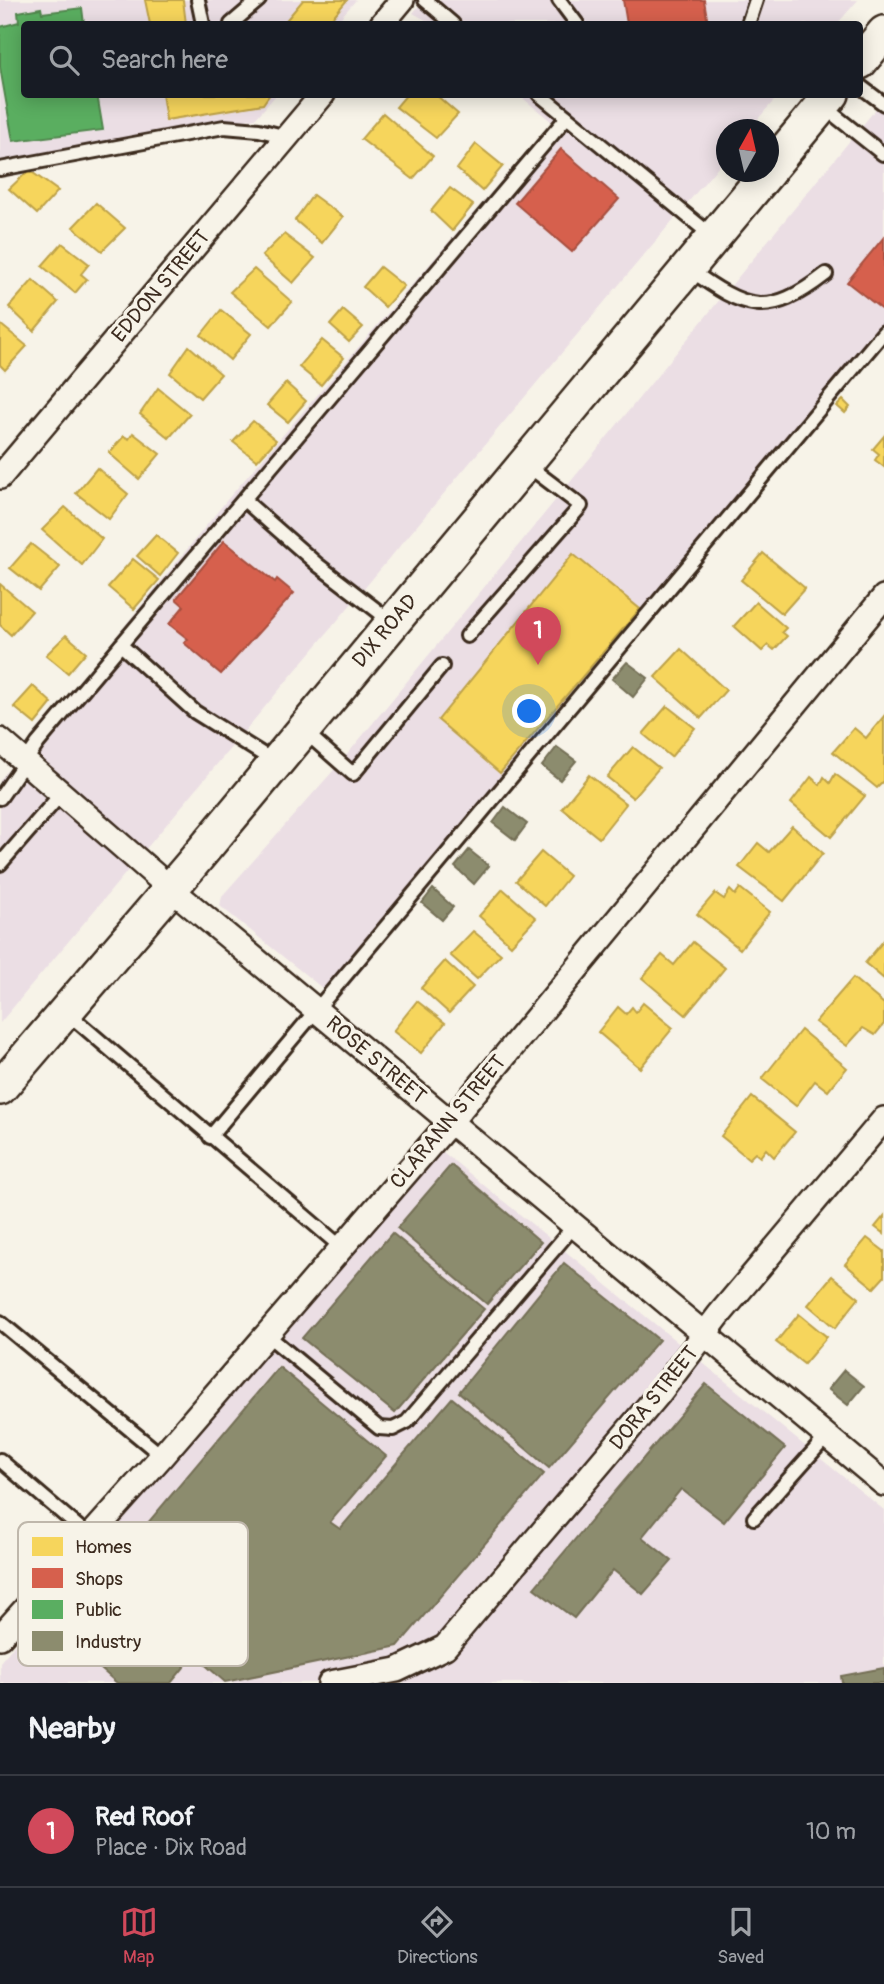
<!DOCTYPE html>
<html lang="en">
<head>
<meta charset="utf-8">
<style>
	body { margin:0; font-family:Pangolin,sans-serif; background:#20242c; color:#f1f3f6 }
	.compass { position:absolute; left:716px; top:119px; width:63px; height:63px; border-radius:50%; background:#171b24; box-shadow:0 4px 18px #0003; rotate:8deg }
	.you { position:absolute; left:530px; top:712px; width:24px; height:24px; margin:-18px; border:5px solid #fff; border-radius:50%; background:#1a73e8; box-shadow:0 0 0 10px #1a73e833 }
	.badge { display:grid; place-items:center; width:46px; height:46px; border-radius:50%; background:#d1495b; color:#fff; font-size:23px; font-weight:700 }
	.pin { position:absolute; translate:-50% -58px; filter:drop-shadow(0 2px 4px #0008) }
	.pin::after { content:''; position:absolute; top:37px; width:24px; height:21px; background:inherit; clip-path:polygon(0 0,100% 0,50% 100%) }
	.list { margin:0; padding:0; list-style:none }
	h2 { display:flex; justify-content:space-between; align-items:center; height:91px; margin:0; padding:0 28px; font-size:30px }
	h2 small { font-size:23px; font-weight:400; color:#9ea1a6 }
	.list li { display:grid; grid-template-columns:46px 1fr auto; gap:21px; align-items:center; box-sizing:border-box; height:112px; padding:0 28px; border-top:2px solid #363941 }
	.list b { display:block; font-size:26px; white-space:nowrap }
	.list p { margin:0; font-size:23px; white-space:nowrap; color:#9ea1a6 }
	.list em { font-size:23px; font-style:normal; color:#9ea1a6 }
	.icon { flex:none; width:38px; height:38px; fill:none; stroke:currentColor; stroke-width:2; stroke-linecap:round; stroke-linejoin:round }
	.map { position:relative; flex:none; width:884px; height:1683px; overflow:hidden }
	.search { position:absolute; background:#171b24; box-shadow:0 4px 18px #0003; left:21px; right:21px; top:21px; height:77px; display:flex; align-items:center; gap:18px; box-sizing:border-box; padding:0 24px; border-radius:7px; color:#9ea1a6; font-size:26px }
	.sheet { height:203px; background:#171b24 }
	nav { display:flex; justify-content:space-around; align-items:center; box-sizing:border-box; height:98px; border-top:2px solid #363941; background:#171b24; font-size:19px; color:#9ea1a6 }
	nav a { display:grid; justify-items:center; gap:4px }
	nav .on { color:#d1495b }
	.map>svg:first-child { display:block }
	.built { fill:#ebdee4 }
	.homes { fill:#f6d55c; stroke:#bea249; stroke-width:2 }
	.shops { fill:#d6604d; stroke:#a8503f; stroke-width:2 }
	.public { fill:#5aae61; stroke:#51864d; stroke-width:2 }
	.industry { fill:#8c8c6e; stroke:#746f56; stroke-width:2 }
	.lines { fill:none; stroke-linecap:round; stroke-linejoin:round }
	.lane-casing { stroke:#3b2a1e; stroke-width:18 }
	.street-casing { stroke:#3b2a1e; stroke-width:28 }
	.secondary-casing { stroke:#3b2a1e; stroke-width:38 }
	.lane { stroke:#f7f3e8; stroke-width:12 }
	.street { stroke:#f7f3e8; stroke-width:23 }
	.secondary { stroke:#f7f3e8; stroke-width:33 }
	.labels { text-anchor:middle; dominant-baseline:central; stroke-width:7; stroke-linejoin:round; paint-order:stroke }
	.street-label { font-size:21px; fill:#3b2a1e; stroke:#f7f3e8 }
	.key { fill:#f7f3e8; stroke:#bfb7ab; stroke-width:2 }
	.key-label { font-size:19px; fill:#3b2a1e }
</style>
</head>
<body>
<div class="map">
<svg width="884" height="1683" viewBox="0 0 884 1683">
	<rect width="100%" height="100%" fill="#f7f3e8"/>
	<filter id="ink" filterUnits="userSpaceOnUse"><feTurbulence type="fractalNoise" baseFrequency=".0143" numOctaves="2"/><feDisplacementMap in="SourceGraphic" scale="14" xChannelSelector="R" yChannelSelector="G"/><feConvolveMatrix kernelMatrix="1 2 1 2 8 2 1 2 1" color-interpolation-filters="sRGB"/></filter>
	<g filter="url(#ink)">
		<g class="built">
			<path d="M0,0h356l-21,24h-311v70l252,1 -20,23 -256,46z"/>
			<path d="M424,0h434l-21,24h-404l-20,-11z"/>
			<path d="M519,95h260l-30,34 -23,1v27l-726,866v-243l227,-280 325,-378z"/>
			<path d="M884,99v241l-547,660 -117,-94 2,-10 119,-134z"/>
			<path d="M438,1148l446,362v173h-884v-21z"/>
		</g>
		<g class="homes">
			<path d="M145,0h38l3,24h-36z"/>
			<path d="M303,0h44l-20,24h-44z"/>
			<path d="M162,94h108l-7,10 -97,16z"/>
			<path d="M407,94h28l23,20 -22,24 -40,-31z"/>
			<path d="M383,113l50,43 -20,23 -52,-40z"/>
			<path d="M476,144l27,22 -21,25 -25,-22z"/>
			<path d="M29,170l29,21 -21,23 -28,-25z"/>
			<path d="M450,188l23,17 -21,26 -21,-20z"/>
			<path d="M313,195l30,22 -21,26 -27,-23z"/>
			<path d="M96,203l29,25 -23,23 -29,-24z"/>
			<path d="M284,234l31,24 -22,25 -31,-27z"/>
			<path d="M62,243l27,21 -8,10 6,5 -12,14 -33,-27z"/>
			<path d="M380,267l24,19 -19,21 -22,-20z"/>
			<path d="M254,269l38,33 -21,24 -41,-34z"/>
			<path d="M33,280l25,22 -24,29 -25,-24z"/>
			<path d="M221,310l30,24 -21,26 -29,-25z"/>
			<path d="M343,310l20,17 -14,15 -19,-17z"/>
			<path d="M0,324l27,22 -22,24 -5,-5z"/>
			<path d="M322,340l22,18 -23,27 -22,-18z"/>
			<path d="M189,346l32,28 -21,24 -30,-25z"/>
			<path d="M286,383l20,18 -18,21 -21,-17z"/>
			<path d="M158,388l32,26 -21,24 -29,-24z"/>
			<path d="M843,400l7,7 -5,6 -8,-7z"/>
			<path d="M253,421l23,19 -19,21 -24,-19z"/>
			<path d="M133,433l27,21 -21,25 -30,-26 15,-17 5,3z"/>
			<path d="M884,436v31l-9,-7 4,-6 -6,-5z"/>
			<path d="M97,468l31,26 -19,25 -33,-26z"/>
			<path d="M65,507l37,32 -20,26 -40,-35z"/>
			<path d="M156,535l22,18 -18,23 -23,-20z"/>
			<path d="M31,544l29,23 -21,24 -29,-23z"/>
			<path d="M763,553l42,35 -23,26 -41,-34z"/>
			<path d="M573,554l67,55 -140,164 -62,-53z"/>
			<path d="M133,559l26,21 -25,29 -26,-22z"/>
			<path d="M0,584l32,27 -21,24 -11,-10z"/>
			<path d="M756,602l30,26 -4,4 5,4 -13,14 -6,-5 -6,6 -28,-25z"/>
			<path d="M66,635l20,17 -18,21 -22,-18z"/>
			<path d="M681,649l45,41 -25,28 -46,-41z"/>
			<path d="M33,686l19,17 -17,21 -21,-17z"/>
			<path d="M667,706l28,22 -24,29 -28,-23z"/>
			<path d="M884,716v65l-7,7 -44,-36 21,-24 12,10z"/>
			<path d="M633,747l26,21 -26,30 -26,-21z"/>
			<path d="M835,774l30,22 -34,41 -40,-34 20,-26 9,8 4,-8 6,6z"/>
			<path d="M589,775l37,29 -27,34 -37,-30z"/>
			<path d="M792,826l31,27 -39,48 -45,-34 19,-24 11,9z"/>
			<path d="M541,852l28,24 -24,30 -29,-25z"/>
			<path d="M740,888l30,24 -30,37 -43,-35 18,-21 9,6 6,-9 5,5z"/>
			<path d="M503,889l33,29 -25,27 -32,-29z"/>
			<path d="M473,931l28,23 -24,25 -27,-24z"/>
			<path d="M884,940v39l-19,-16z"/>
			<path d="M693,942l32,26 -39,47 -44,-37 20,-23 12,10z"/>
			<path d="M445,961l28,26 -24,26 -28,-25z"/>
			<path d="M853,978l31,26v20l-9,11 -12,-7 -16,18 -32,-24z"/>
			<path d="M417,1001l28,22 -24,30 -28,-22z"/>
			<path d="M643,1003l30,25 -33,40 -42,-36 20,-25 8,7 6,-7 4,5z"/>
			<path d="M801,1030l46,38 -19,23 -13,-10 -19,25 -34,-27z"/>
			<path d="M752,1097l43,35 -21,25 -8,-8 -6,8 -5,-4 -6,6 -28,-23z"/>
			<path d="M884,1216v18l-9,-7z"/>
			<path d="M867,1238l17,13v26l-10,11 -29,-24z"/>
			<path d="M832,1276l27,22 -24,30 -27,-23z"/>
			<path d="M799,1314l28,23 -23,27 -28,-22z"/>
		</g>
		<g class="shops">
			<path d="M623,0h81l4,24h-81z"/>
			<path d="M561,149l58,50 -47,53 -57,-49z"/>
			<path d="M884,237v74l-37,-29z"/>
			<path d="M224,541l51,41 2,-3 17,14 -73,81 -37,-31 4,-4 -19,-15 15,-18 -8,-7z"/>
		</g>
		<path class="public" d="M41,8l1,5 40,-5 2,16h-60v70h73l6,36 -90,11 -13,-74v-40l19,-5 -1,-10z"/>
		<g class="industry">
			<path d="M627,662l21,16 -15,19 -21,-18z"/>
			<path d="M557,747l19,14 -16,19 -18,-14z"/>
			<path d="M505,807l22,17 -12,16 -22,-17z"/>
			<path d="M469,850l20,16 -15,18 -19,-17z"/>
			<path d="M433,889l20,18 -11,13 -20,-17z"/>
			<path d="M451,1165l90,77 -54,62 -90,-76z"/>
			<path d="M392,1233l92,76 -89,104 -93,-75z"/>
			<path d="M564,1263l95,77 -110,128 -90,-76z"/>
			<path d="M279,1367l107,89 -56,66 10,7 112,-131 92,76 -146,172 -173,36 -31,-27 -23,28h-54l-60,-52z"/>
			<path d="M844,1370l20,16 -16,19 -20,-16z"/>
			<path d="M706,1384l79,64 -61,74 -43,-33 -39,48 30,24 -29,33 -30,-24 -39,48 -40,-30z"/>
			<path d="M884,1668v15h-42l-1,-7z"/>
		</g>
		<g class="lines">
			<defs>
				<g id="lane">
					<path d="M198,0l5,24"/>
					<path d="M425,0l28,24"/>
					<path d="M559,0l18,24"/>
					<path d="M231,24l28,-24"/>
					<path d="M748,24l8,-24"/>
					<path d="M860,86l24,18"/>
					<path d="M539,94l173,142"/>
					<path d="M823,106l60,48"/>
					<path d="M0,169l224,-42 35,3 28,7"/>
					<path d="M689,269c57,41 79,50 137,5"/>
					<path d="M244,500l74,65 74,57"/>
					<path d="M467,636l114,-130 -54,-41"/>
					<path d="M121,645l74,67 80,50"/>
					<path d="M303,730l50,44 89,-108"/>
					<path d="M0,798l38,-55 529,-626"/>
					<path d="M0,864l61,-70"/>
					<path d="M65,1011l276,236"/>
					<path d="M210,1137l674,-805"/>
					<path d="M0,1322l162,134"/>
					<path d="M266,1334l113,94 14,1 14,-7 167,-196"/>
					<path d="M0,1460l89,76"/>
					<path d="M754,1518l74,-83"/>
				</g>
				<g id="street">
					<path d="M382,24l20,-24"/>
					<path d="M0,477l323,-383"/>
					<path d="M0,740l170,148 714,596"/>
					<path d="M0,1637l162,-181 289,-335 433,-524"/>
					<path d="M330,1683l67,-13 48,-23 213,-252 61,-80 165,-196"/>
				</g>
				<g id="secondary">
					<path d="M860,62l24,-29"/>
					<path d="M768,171l64,-77"/>
					<path d="M0,1088l191,-223 577,-693"/>
				</g>
			</defs>
			<use href="#lane" class="lane-casing"/>
			<use href="#street" class="street-casing"/>
			<use href="#secondary" class="secondary-casing"/>
			<use href="#lane" class="lane"/>
			<use href="#street" class="street"/>
			<use href="#secondary" class="secondary"/>
		</g>
	</g>
	<g class="labels">
		<g class="street-label">
			<text transform="translate(161 286) rotate(-50)">EDDON STREET</text>
			<text transform="translate(385 631) rotate(-50)">DIX ROAD</text>
			<text transform="translate(376 1060) rotate(40)">ROSE STREET</text>
			<text transform="translate(448 1122) rotate(-50)">CLARANN STREET</text>
			<text transform="translate(654 1398) rotate(-51)">DORA STREET</text>
		</g>
	</g>
	<rect x="18" y="1522" width="230" height="144" rx="10" class="key"/>
	<rect x="32" y="1537" width="31" height="19" fill="#f6d55c"/>
	<rect x="32" y="1568" width="31" height="20" fill="#d6604d"/>
	<rect x="32" y="1600" width="31" height="19" fill="#5aae61"/>
	<rect x="32" y="1631" width="31" height="20" fill="#8c8c6e"/>
	<g class="key-label">
		<text x="75" y="1553">Homes</text>
		<text x="75" y="1585">Shops</text>
		<text x="75" y="1616">Public</text>
		<text x="75" y="1648">Industry</text>
	</g>
</svg>
<svg class="compass" viewBox="-18 -18 36 36"><path d="M0-13l5 13h-10z" fill="#e53935"/><path d="M0 13l5-13h-10z" fill="#9ea1a6"/></svg>
<div class="you"></div>
<div class="pin badge" style="left:538px;top:665px">1</div>
<div class="search"><svg class="icon" aria-label="search" viewBox="0 0 24 24"><circle cx="10" cy="10" r="6"/><path d="M15 15l6 6"/></svg>Search here</div>
</div>
<section class="sheet">
<h2>Nearby<small></small></h2>
<ul class="list">
<li><span class="badge">1</span><div><b>Red Roof</b><p>Place · Dix Road</p></div><em>10 m</em></li>
</ul>
</section>
<nav>
<a class="on"><svg class="icon" aria-label="map" viewBox="0 0 24 24"><path d="M3 6l6-2 6 2 6-2v14l-6 2-6-2-6 2zM9 4v14M15 6v14"/></svg>Map</a>
<a><svg class="icon" aria-label="directions" viewBox="0 0 24 24"><path d="M12 3l9 9-9 9-9-9zM9 14v-3h6M13 9l2 2-2 2"/></svg>Directions</a>
<a><svg class="icon" aria-label="saved" viewBox="0 0 24 24"><path d="M7 4h10v16l-5-4-5 4z"/></svg>Saved</a>
</nav>
</body>
</html>
